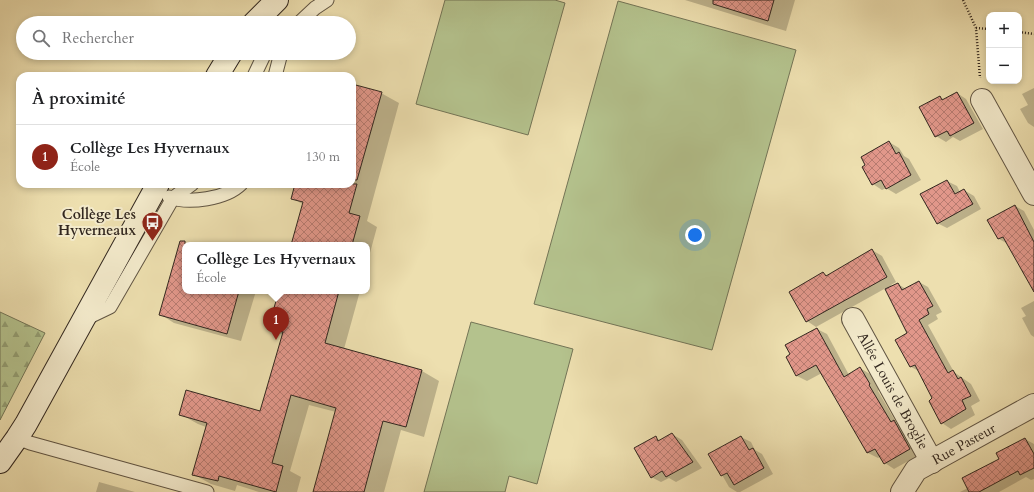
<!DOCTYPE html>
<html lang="fr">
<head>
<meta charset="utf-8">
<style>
	body { margin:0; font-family:Cardo,serif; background:#f6f6f6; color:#202124 }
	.controls { position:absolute; right:12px; top:12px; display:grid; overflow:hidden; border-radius:8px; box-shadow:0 2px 6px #0003 }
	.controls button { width:36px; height:36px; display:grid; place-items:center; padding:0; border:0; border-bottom:1px solid #e0e0e0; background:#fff; color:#202124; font:20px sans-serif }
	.you { position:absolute; left:695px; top:235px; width:14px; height:14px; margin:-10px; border:3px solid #fff; border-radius:50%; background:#1a73e8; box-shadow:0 0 0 6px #1a73e833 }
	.badge { display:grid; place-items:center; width:26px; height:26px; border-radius:50%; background:#8f2418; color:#fff; font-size:13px; font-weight:700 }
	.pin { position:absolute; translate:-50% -33px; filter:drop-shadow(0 1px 2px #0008) }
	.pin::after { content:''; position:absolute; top:21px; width:14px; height:12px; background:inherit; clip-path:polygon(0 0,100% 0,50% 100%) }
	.popup { position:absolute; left:182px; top:242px; width:188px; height:52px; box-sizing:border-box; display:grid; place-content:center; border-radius:8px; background:#fff; filter:drop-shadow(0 1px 3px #0005); font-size:13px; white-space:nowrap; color:#757577 }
	.popup b { font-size:15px; color:#202124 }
	.popup::after { content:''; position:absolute; left:50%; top:100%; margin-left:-8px; border:8px solid transparent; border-top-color:#fff }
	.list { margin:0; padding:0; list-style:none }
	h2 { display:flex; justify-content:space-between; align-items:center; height:52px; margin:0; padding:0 16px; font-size:17px }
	h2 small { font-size:13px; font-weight:400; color:#757577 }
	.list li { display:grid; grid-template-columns:26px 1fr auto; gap:12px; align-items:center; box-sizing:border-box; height:64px; padding:0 16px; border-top:1px solid #e0e0e0 }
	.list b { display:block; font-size:15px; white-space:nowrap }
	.list p { margin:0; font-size:13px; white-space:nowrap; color:#757577 }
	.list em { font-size:13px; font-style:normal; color:#757577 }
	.icon { flex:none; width:22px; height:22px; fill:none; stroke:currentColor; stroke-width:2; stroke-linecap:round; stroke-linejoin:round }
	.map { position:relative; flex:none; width:1034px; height:492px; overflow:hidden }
	.search { position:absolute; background:#fff; box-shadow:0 2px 6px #0003; left:16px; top:16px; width:340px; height:44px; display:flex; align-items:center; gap:10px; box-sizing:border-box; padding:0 14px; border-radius:22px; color:#757577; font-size:15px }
	.panel { position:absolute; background:#fff; box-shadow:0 2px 6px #0003; left:16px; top:72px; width:340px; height:116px; border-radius:12px }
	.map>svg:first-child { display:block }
	.forest { fill:url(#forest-firs); stroke:#737456 }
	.garden { fill:#b4c28d; stroke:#737456 }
	.shadow { fill:#0003 }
	.building { fill:url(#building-cross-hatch); stroke:#32271f }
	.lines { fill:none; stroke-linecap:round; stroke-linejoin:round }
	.lane-casing { stroke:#615543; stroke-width:15 }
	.street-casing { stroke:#615543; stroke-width:24 }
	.secondary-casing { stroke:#32271f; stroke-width:24 }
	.path { stroke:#32271f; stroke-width:2.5; stroke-dasharray:1 2; stroke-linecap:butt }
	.lane { stroke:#f3eacb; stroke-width:13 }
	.street { stroke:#f3eacb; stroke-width:22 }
	.secondary { stroke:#f3eacb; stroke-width:22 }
	.labels { text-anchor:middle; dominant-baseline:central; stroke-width:4; stroke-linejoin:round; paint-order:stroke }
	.poi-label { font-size:14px; font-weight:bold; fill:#32271f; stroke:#f3eacb; text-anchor:end }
	.street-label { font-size:14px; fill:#32271f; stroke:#f3eacb }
</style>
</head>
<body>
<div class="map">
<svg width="1034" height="492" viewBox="0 0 1034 492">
	<defs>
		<pattern id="forest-firs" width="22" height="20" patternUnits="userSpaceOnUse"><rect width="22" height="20" fill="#b4c28d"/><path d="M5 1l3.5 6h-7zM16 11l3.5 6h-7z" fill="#939e73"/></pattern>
		<pattern id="building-cross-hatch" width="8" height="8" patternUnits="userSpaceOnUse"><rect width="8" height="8" fill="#e1978a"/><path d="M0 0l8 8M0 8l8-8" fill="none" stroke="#b77b70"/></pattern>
	</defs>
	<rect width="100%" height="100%" fill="#eddfaf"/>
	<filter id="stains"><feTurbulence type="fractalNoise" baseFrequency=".005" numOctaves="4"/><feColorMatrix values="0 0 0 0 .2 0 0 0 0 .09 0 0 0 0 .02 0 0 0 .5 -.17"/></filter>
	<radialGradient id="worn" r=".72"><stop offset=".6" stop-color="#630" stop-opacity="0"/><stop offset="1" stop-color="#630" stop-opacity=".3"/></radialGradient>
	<path class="forest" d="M0,312l45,21 -45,87z"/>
	<g class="garden">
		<path d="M445,0h110l10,3 -37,132 -112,-31z"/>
		<path d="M618,1l178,49 -84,300 -178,-46z"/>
		<path d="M471,322l102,27 -36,135 -28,-8 -4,16h-81z"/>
	</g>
	<g class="shadow">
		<path d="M685,0h110l-9,31z"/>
		<path d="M352,85l29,8 18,10 -32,118 10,6 -10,37v-19h-75l12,-40 -12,-7 4,-14h56z"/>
		<path d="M1034,88v39l-6,-4 -8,-14 8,-4 -6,-11z"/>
		<path d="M957,93l9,6 17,30 -23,12 -7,-4 -7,5 -10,-6 4,-39 5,3z"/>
		<path d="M889,142l10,6 5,8 5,3 12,21 -25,14 -10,-6 -4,2 -9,-6z"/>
		<path d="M947,181l10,5 3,6 4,-2 10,6 7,13 -34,19 -10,-5z"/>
		<path d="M1015,206l9,5 10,19v59l-26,-45 -9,-5 -11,-18z"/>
		<path d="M185,250v41h71l-15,50 -67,-18 -14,-9z"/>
		<path d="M872,250l10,6 14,26 -5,3 1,2 6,-3 8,5 13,-7 9,5 14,25 -6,3 2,4 -10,6 26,47 17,12 9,17 -9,5 4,9 -24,14 -9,-6 -9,-24 -14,-28 -8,-4 -3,-33 -22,-46 -70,39 -9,-6 16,-48 5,3z"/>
		<path d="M280,291h80l-16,58 78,22 17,10 -15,56 -23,-7 -17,62h-70l22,-80 -27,-7 -19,66 11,6 -4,15h-38l-22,-7 -2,6 -24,-7 -18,-10 13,-47 -8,-3 -18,-10 81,-1 22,-78 -14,-7z"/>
		<path d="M1034,301v36l-3,-2 -9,-17 4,-2 -5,-8z"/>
		<path d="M817,329l10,5 22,41 11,-7 10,6 9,16 -1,1 19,33 6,3 16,28 -25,14 -9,-6 -4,-7 -3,2 -10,-5 -46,-80 -15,8 -10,-5 -10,-19z"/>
		<path d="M672,434l10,6 20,28 -26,14 -7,-4 -8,4 -10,-5 5,-39 5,3z"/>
		<path d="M741,437l10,5 4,8 7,4 11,20 -33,18h-3l-8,-5 -19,-33z"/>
		<path d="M1025,439l9,5v35l-3,1 -5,-3 -27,15h-39l8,-4z"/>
		<path d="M99,482l36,10h-39z"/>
	</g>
	<g class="building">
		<path d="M713,0h61l-6,21 -55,-17z"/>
		<path d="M352,84l30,8 -25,88h-5z"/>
		<path d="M957,92l17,31 -24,13 -3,-5 -12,6 -16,-30 21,-11 2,4z"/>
		<path d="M889,141l7,13 3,-2 12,23 -25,14 -5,-9 -9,5 -10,-18 3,-2 -4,-8z"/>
		<path d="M947,180l8,14 9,-5 9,15 -36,20 -17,-30z"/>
		<path d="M295,184h62l-8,29 11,3 -8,29h-61l12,-43 -12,-3z"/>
		<path d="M1015,205l19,37v50l-31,-55 -5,2 -11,-19z"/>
		<path d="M180,241h5v50h54l-12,43 -68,-19z"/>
		<path d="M872,249l15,28 -81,45 -17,-30 34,-20 3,4z"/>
		<path d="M919,281l14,25 -6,3 2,5 -10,6 29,53 5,-3 5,9 3,-2 10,19 -9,4 4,9 -25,15 -12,-23 3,-3 -17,-33 -5,2 -15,-27 12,-7 -22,-44 13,-6 4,7z"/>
		<path d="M279,291h60l-14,52 97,27 -16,57 -23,-6 -19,71h-51l23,-84 -45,-13 -19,68 11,3 -7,26 -57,-16 -1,5 -26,-6 15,-52 -28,-8 7,-25 74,21 23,-79 -15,-4z"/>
		<path d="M817,328l27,49 16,-10 10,17 -1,1 22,37 3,-2 16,29 -26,15 -9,-15 -8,4 -51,-88 -20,11 -10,-19 4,-3 -5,-9z"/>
		<path d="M672,433l21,29 -27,15 -4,-6 -11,7 -17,-30 22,-12 2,5z"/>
		<path d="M741,436l8,14 4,-2 11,20 -30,17 -7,-12 -6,3 -13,-22z"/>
		<path d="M1025,438l9,16v14l-14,7 -2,-4 -39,21h-10l-7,-14 37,-19 -3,-6z"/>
	</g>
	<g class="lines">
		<defs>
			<g id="lane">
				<path d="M299,23l16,-15 12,-8"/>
				<path d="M254,76l11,-23"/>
				<path d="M275,76l6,-23"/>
				<path d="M169,197c20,7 57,2 72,-13"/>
				<path d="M85,319l25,-12 63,-109 19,-14"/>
				<path d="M17,438l13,5 177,49"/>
			</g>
			<g id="street">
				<path d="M982,100l52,94"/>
				<path d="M853,319l79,143"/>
				<path d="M902,492l14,-22 118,-65"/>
			</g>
			<g id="secondary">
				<path d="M254,23l23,-23"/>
				<path d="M217,76l14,-23"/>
				<path d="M0,462l17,-24 9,-14 132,-240"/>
			</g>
		</defs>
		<use href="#lane" class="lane-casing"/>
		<use href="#street" class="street-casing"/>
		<use href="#secondary" class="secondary-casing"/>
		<g class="path">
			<path d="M963,0l13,28 4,50"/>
			<path d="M976,28l13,1"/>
			<path d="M1019,32l15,2"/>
		</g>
		<use href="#lane" class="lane"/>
		<use href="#street" class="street"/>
		<use href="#secondary" class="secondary"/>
	</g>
	<defs>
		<symbol id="bus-pin" viewBox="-11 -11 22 30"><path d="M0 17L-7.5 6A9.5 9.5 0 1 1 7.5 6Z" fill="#8f2418" stroke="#f3eacb"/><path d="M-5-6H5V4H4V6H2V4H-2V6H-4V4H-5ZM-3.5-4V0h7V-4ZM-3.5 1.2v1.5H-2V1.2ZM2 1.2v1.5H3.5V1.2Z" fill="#fff"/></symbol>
	</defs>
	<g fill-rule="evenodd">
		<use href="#bus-pin" x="140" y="210" width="25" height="34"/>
	</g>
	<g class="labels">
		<g class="poi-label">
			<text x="136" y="214">Collège Les<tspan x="136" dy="16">Hyverneaux</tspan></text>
		</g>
		<g class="street-label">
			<text transform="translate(893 391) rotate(61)">Allée Louis de Broglie</text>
			<text transform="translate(964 444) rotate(-29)">Rue Pasteur</text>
		</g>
	</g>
	<rect width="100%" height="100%" filter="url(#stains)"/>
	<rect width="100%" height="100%" fill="url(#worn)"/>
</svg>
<div class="controls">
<button>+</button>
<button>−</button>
</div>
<div class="you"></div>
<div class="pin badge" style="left:276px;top:340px">1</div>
<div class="popup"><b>Collège Les Hyvernaux</b>École</div>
<div class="search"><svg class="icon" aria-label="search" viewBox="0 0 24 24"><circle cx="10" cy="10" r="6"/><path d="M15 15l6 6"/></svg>Rechercher</div>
<section class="panel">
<h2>À proximité<small></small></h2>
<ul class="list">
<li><span class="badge">1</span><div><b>Collège Les Hyvernaux</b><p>École</p></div><em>130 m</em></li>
</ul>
</section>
</div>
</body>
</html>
